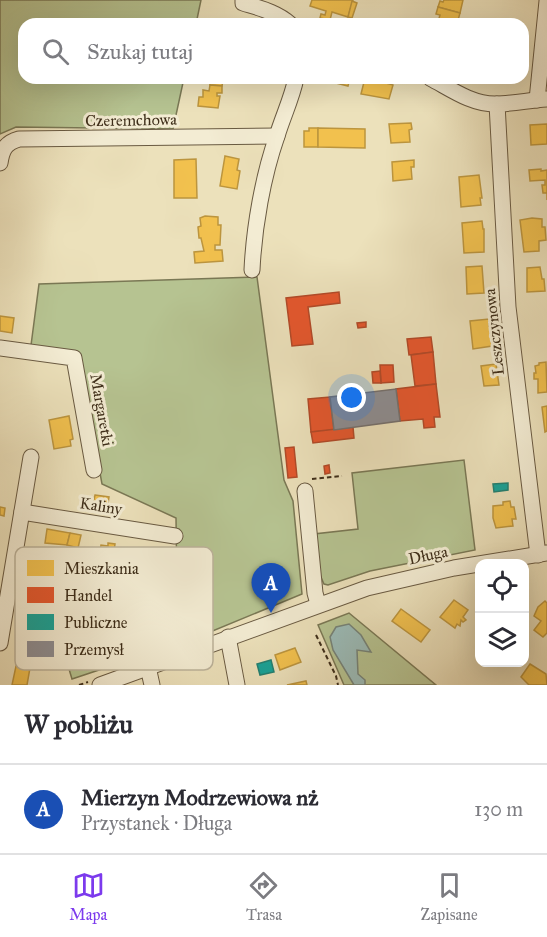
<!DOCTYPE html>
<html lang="pl">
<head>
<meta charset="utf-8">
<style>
	body { margin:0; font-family:"IM FELL Great Primer",serif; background:#f2f2f3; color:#2b2b33 }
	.controls { position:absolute; right:18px; bottom:18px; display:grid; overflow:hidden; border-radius:12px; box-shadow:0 6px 24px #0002 }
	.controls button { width:54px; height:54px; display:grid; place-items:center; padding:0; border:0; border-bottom:2px solid #e1e1e2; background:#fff; color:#2b2b33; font:30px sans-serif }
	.you { position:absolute; left:352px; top:398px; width:21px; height:21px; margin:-15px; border:4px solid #fff; border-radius:50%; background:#1a73e8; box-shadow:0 0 0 9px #1a73e833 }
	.badge { display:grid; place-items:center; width:39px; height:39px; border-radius:50%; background:#7c3aed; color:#fff; font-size:20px; font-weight:700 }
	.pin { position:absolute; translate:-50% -50px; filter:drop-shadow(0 2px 3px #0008) }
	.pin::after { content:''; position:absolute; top:32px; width:21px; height:18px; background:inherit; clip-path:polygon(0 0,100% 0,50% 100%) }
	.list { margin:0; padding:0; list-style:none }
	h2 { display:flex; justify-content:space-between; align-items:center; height:78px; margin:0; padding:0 24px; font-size:26px }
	h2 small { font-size:20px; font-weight:400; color:#7c7c81 }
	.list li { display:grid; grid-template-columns:39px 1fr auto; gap:18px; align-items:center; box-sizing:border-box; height:90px; padding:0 24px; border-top:2px solid #e1e1e2 }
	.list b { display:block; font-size:22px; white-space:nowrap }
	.list p { margin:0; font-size:20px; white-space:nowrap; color:#7c7c81 }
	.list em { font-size:20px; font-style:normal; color:#7c7c81 }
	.icon { flex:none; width:33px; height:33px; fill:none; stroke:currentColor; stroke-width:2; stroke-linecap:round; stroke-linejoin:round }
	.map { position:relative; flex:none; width:547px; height:685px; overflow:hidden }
	.search { position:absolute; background:#fff; box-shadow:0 6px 24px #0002; left:18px; right:18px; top:18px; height:66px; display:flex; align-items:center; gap:15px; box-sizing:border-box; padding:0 21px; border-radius:18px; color:#7c7c81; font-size:22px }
	.sheet { height:168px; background:#fff }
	nav { display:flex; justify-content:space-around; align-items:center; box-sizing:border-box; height:84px; border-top:2px solid #e1e1e2; background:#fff; font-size:16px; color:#7c7c81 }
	nav a { display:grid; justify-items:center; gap:3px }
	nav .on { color:#7c3aed }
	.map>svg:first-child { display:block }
	.green { fill:#b6c391; stroke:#7a7855; stroke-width:1.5 }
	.water { fill:#9bbcb9; stroke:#758379; stroke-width:1.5 }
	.homes { fill:#f2c14e; stroke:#bc953e; stroke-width:1.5 }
	.shops { fill:#e4572e; stroke:#b24a28; stroke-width:1.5 }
	.public { fill:#17a398; stroke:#228072; stroke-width:1.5 }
	.industry { fill:#8d8d92; stroke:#75706e; stroke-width:1.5 }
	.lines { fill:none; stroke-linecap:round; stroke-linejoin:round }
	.minor-casing { stroke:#695a42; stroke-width:17 }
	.path { stroke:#3d2d19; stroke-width:2; stroke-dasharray:4.5 3; stroke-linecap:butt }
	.minor { stroke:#f3ecd3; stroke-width:15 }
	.labels { text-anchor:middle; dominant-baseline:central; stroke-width:6; stroke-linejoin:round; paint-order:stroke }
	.street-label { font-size:16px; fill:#3d2d19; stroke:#f3ecd3 }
	.key { fill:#f3ecd3; stroke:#bcb39b; stroke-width:1.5 }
	.key-label { font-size:16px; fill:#3d2d19 }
</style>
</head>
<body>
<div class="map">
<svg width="547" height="685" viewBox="0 0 547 685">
	<rect width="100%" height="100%" fill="#ece1bb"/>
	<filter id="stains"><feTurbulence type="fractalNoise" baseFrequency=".00333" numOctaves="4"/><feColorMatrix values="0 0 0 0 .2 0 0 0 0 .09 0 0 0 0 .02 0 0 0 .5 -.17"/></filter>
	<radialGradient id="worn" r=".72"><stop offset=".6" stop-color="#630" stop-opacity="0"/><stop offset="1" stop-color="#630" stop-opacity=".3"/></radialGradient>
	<g class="green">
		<path d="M0,0h201l-5,24h-172v54h160l-11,51 -157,-2 -16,7z"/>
		<path d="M257,277l27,203 9,21 9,93 -104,43 -126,42 -13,-43 12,-44h106l-1,-74 -74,-34 -23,-126 -49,-5 9,-69z"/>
		<path d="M464,460l11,90 -105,21 -42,14 -4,-1 -4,-9 -6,-41 44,-5 -6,-56z"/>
		<path d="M349,613l87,72h-92l-26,-60z"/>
	</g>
	<path class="water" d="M349,624l12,11 10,17 -14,-2 1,24 7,6v5h-11l-21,-35 -3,-13 6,-10z"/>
	<g class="homes">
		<path d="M312,0h41l-5,17 -16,-5 -2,8 -10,-2 1,-4 4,1 1,-4 -16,-5z"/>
		<path d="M444,0h19l-3,13 -22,-6 2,-6 3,1z"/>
		<path d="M352,1l5,2 -5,15 -4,-1z"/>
		<path d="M438,7l22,6 -3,11 -19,-2 2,-7 -4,-1z"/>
		<path d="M205,78l18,2 -1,6 -12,-1v-5z"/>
		<path d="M316,78h34l-2,8z"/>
		<path d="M365,78h10v2l18,5 -4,14 -28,-5z"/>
		<path d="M210,85l12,1v7h-5v3h3l-2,12 -20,-2 1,-9h4v-7l6,1z"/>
		<path d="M411,123l1,6 -3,1 1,12 -19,1 -2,-19z"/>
		<path d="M547,124v20l-16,1 -1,-20z"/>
		<path d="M309,128h9v19h-14v-16h5z"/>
		<path d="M318,128l47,1v19l-47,-1z"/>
		<path d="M225,156l14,3 -2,11 3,1 -3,18 -17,-3z"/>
		<path d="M196,159l1,39h-23v-38z"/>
		<path d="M414,160v7h-3l1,12 -19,2 -1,-19z"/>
		<path d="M541,169v2l6,-1v30v-7h-4l-1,-8h3v-5l-15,1 -1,-11z"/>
		<path d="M479,175l3,23h-2l1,7 -20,2 -2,-30z"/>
		<path d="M205,216l13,1v8h3l-1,20h-5v5h7l1,11 -28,2 -1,-11 10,-1 -3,-13h-2l-1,-11 3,-1 -1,-8z"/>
		<path d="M532,218l10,1v8h3l1,13 -7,1v10l-15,1 -4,-32z"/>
		<path d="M482,221l1,8h1v23l-20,1 -2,-30z"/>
		<path d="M482,266l2,27 -17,1 -1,-27z"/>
		<path d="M540,267l2,12h2l1,12 -18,1v-24z"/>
		<path d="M0,316l14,2 -2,15 -12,-2z"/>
		<path d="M489,319v7l3,-1 2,14h-3l1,7 -19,3 -3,-28z"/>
		<path d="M546,362l1,30 -9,1v-14h-4v-6h2l-1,-7 4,-1v-2z"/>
		<path d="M496,364l3,21 -15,1 -3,-20z"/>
		<path d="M547,406v25l-2,1 -3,-25z"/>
		<path d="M69,416l4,23 -3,1 1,6 -17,3 -5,-29z"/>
		<path d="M95,495l14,2 -2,13 -15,-2z"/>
		<path d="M510,501l1,6h3l2,12h-4l1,7 -17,2 -3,-10v-12l10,-1v-3z"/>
		<path d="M0,507l5,1 -1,8 -4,-1z"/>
		<path d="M47,529l23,4 -3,12 -22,-2z"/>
		<path d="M70,533l11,2 -3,13 -11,-3z"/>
		<path d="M108,543l7,1 -3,21 -14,-2 3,-18 7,1z"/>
		<path d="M454,600l14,10 -5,7 3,3 -3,2 -2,-2 -1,6 -3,-2 -2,4 -15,-11z"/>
		<path d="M545,601l2,2v30l-4,4 -9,-7 7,-9 -7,-5 4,-9z"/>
		<path d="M401,609l29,21 -9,12 -29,-21z"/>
		<path d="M295,648l6,14 -21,8 -5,-15z"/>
		<path d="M530,664l16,10 1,11h-18l-8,-8z"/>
		<path d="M16,666l14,2 -3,17h-15z"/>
		<path d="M306,681l1,4h-20z"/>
	</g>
	<g class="shops">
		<path d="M339,292l1,11 -32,4 5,37 -21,2 -6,-48z"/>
		<path d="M366,322v5l-8,1 -1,-5z"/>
		<path d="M431,337l2,15 -24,3 -2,-16z"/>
		<path d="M433,352l3,32 -21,2 -4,-31z"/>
		<path d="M380,365h13l1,17 -13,1z"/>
		<path d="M380,371l1,12h-8l-1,-11z"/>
		<path d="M436,384l4,33h-6l1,10 -11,1 -1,-9 -23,2 -4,-32z"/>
		<path d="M330,397l4,33 -23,2 -3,-33z"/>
		<path d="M353,427l1,11 -41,5 -2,-11z"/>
		<path d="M294,447l3,30 -9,1 -3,-30z"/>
		<path d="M329,465l1,8 -5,1 -1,-8z"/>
	</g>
	<g class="public">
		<path d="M508,483v7l-14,2 -1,-8z"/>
		<path d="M271,660l3,12 -14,3 -3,-11z"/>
	</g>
	<path class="industry" d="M396,389l4,32 -66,9 -4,-33z"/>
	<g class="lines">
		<defs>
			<g id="minor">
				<path d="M243,0v3c16,5 34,9 47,21"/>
				<path d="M430,78c21,11 41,26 65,26 17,0 35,-4 52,-5"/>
				<path d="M537,100l10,-99"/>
				<path d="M497,104l11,203 30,248"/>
				<path d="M0,163c2,-13 5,-20 19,-24l258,-3"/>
				<path d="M252,270c2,-43 11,-94 25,-134 6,-20 15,-38 19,-58"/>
				<path d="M0,348l74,10 20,112"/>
				<path d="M305,491l10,102 3,11"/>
				<path d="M22,512l153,24"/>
				<path d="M228,637l9,48"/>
				<path d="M0,643l31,-186"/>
				<path d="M148,667l4,18"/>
				<path d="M100,685l267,-97 87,-20 93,-15"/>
			</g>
		</defs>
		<use href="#minor" class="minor-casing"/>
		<g class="path">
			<path d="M312,479l30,-3"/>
			<path d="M316,635l20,41 2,9"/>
			<path d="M79,685l9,-3"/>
		</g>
		<use href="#minor" class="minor"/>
	</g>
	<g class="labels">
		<g class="street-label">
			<text transform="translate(131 120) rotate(-1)">Czeremchowa</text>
			<text transform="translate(494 332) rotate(-96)">Leszczynowa</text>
			<text transform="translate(102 410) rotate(80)">Margaretki</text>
			<text transform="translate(101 506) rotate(9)">Kaliny</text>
			<text transform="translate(428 555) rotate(-12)">Długa</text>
		</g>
	</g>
	<rect x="15" y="547" width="198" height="123" rx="9" class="key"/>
	<rect x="27" y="560" width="27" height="16" fill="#f2c14e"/>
	<rect x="27" y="587" width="27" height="16" fill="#e4572e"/>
	<rect x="27" y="614" width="27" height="16" fill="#17a398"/>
	<rect x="27" y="641" width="27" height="16" fill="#8d8d92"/>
	<g class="key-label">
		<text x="64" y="574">Mieszkania</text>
		<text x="64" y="601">Handel</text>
		<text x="64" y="628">Publiczne</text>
		<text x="64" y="655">Przemysł</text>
	</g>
	<rect width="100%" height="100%" filter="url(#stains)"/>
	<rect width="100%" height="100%" fill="url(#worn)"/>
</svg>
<div class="controls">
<button><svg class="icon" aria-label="locate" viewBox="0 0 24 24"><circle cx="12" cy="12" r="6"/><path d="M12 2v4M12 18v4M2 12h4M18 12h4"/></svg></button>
<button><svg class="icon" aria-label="layers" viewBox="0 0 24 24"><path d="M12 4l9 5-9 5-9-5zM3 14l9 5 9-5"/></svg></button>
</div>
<div class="you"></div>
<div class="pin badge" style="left:271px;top:613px;background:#1a4fb4">A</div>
<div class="search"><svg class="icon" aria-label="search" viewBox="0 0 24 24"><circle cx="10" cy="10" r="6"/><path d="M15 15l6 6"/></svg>Szukaj tutaj</div>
</div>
<section class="sheet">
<h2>W pobliżu<small></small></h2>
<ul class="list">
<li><span class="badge" style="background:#1a4fb4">A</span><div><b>Mierzyn Modrzewiowa nż</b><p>Przystanek · Długa</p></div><em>130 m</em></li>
</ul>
</section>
<nav>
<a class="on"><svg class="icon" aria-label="map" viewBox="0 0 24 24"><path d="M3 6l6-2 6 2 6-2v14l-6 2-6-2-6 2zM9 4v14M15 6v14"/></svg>Mapa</a>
<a><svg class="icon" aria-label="directions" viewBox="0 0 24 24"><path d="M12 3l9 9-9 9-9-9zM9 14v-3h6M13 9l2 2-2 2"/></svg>Trasa</a>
<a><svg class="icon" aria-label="saved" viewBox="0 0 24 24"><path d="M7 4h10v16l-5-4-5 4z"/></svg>Zapisane</a>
</nav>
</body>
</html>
